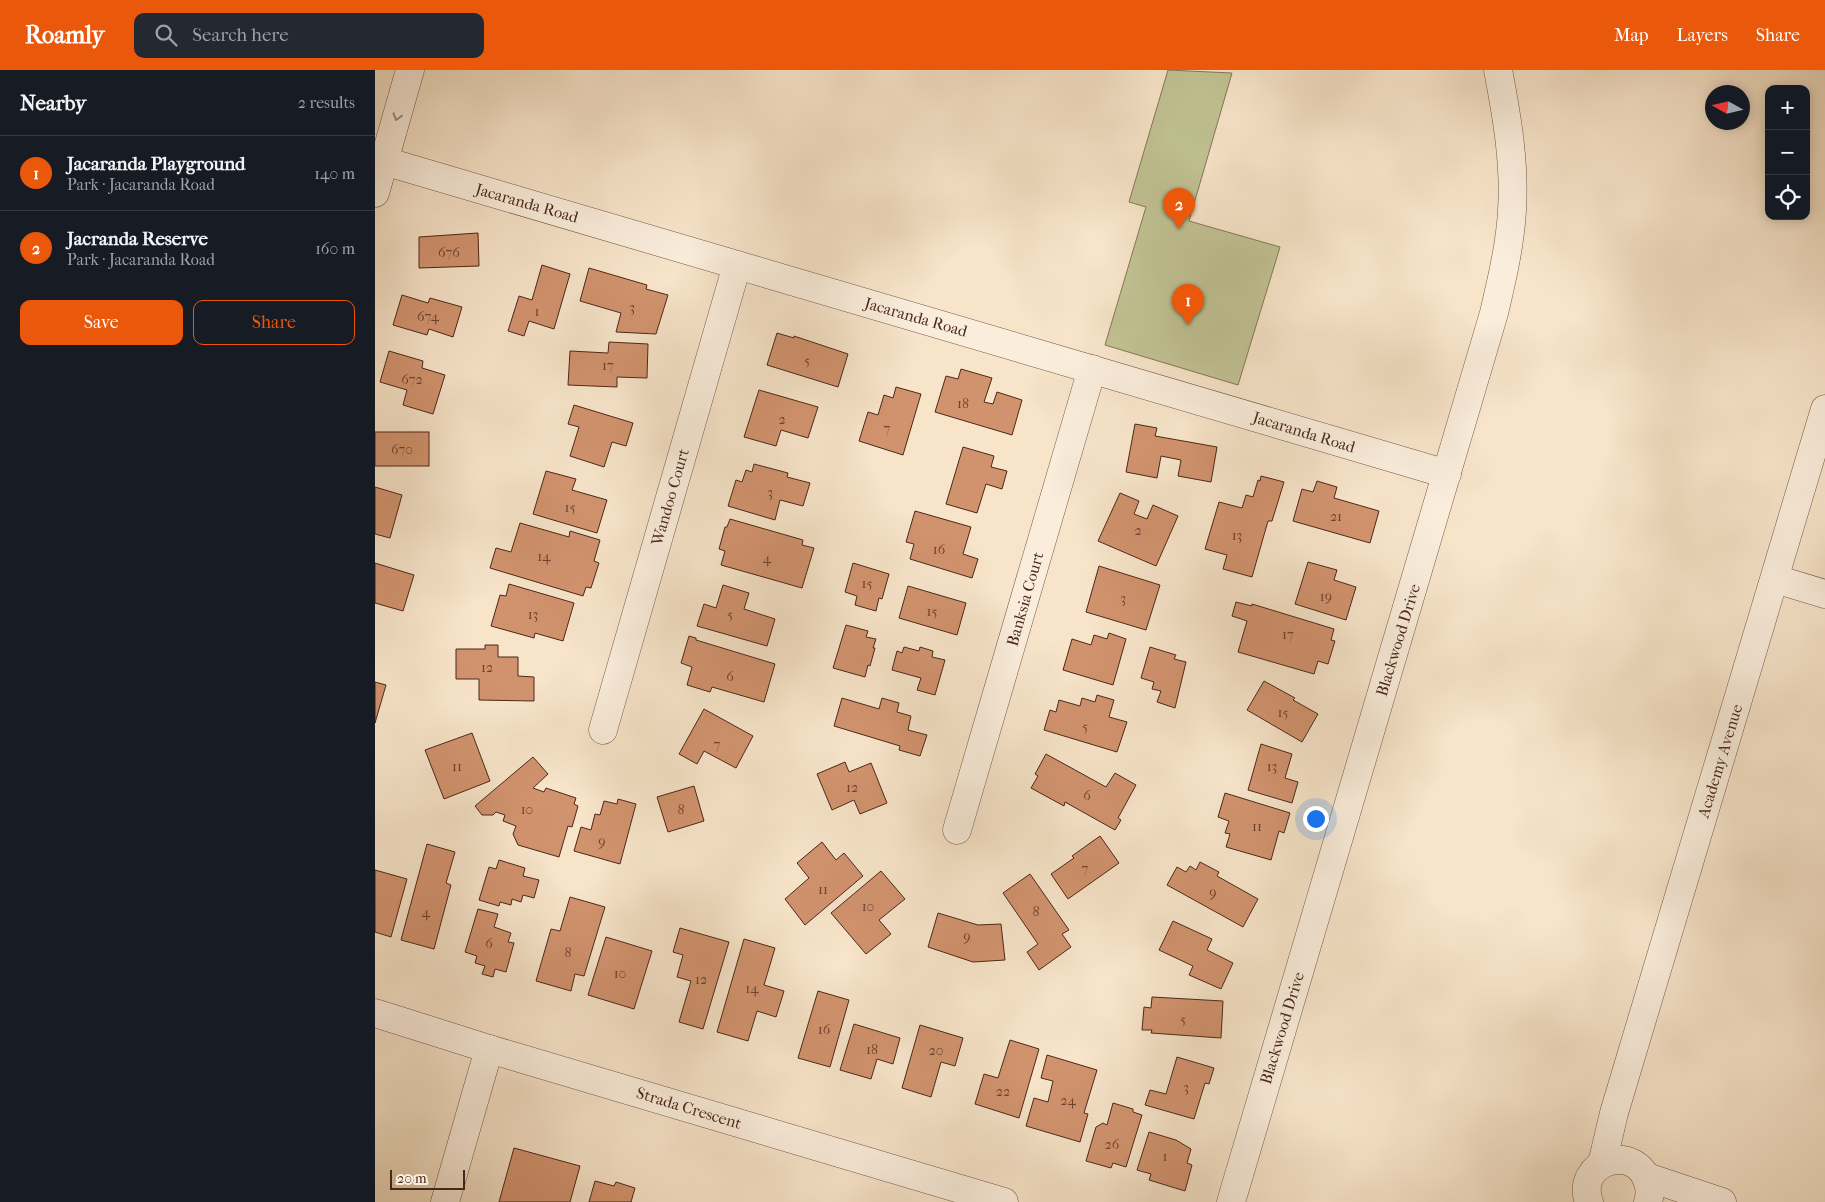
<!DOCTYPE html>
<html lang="en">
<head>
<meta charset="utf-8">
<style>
	body { margin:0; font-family:"IM FELL French Canon",serif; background:#242831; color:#f1f3f6 }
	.controls { position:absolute; right:15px; top:15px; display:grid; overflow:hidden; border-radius:10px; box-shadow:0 2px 12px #0003 }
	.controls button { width:45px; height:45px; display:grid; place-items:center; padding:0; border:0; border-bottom:1px solid #363941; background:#171b24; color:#f1f3f6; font:25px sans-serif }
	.compass { position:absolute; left:1330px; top:15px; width:45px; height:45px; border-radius:50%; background:#171b24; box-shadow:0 2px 12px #0003; rotate:278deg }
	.scale { position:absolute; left:15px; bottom:12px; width:75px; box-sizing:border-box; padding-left:5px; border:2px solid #4b271a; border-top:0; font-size:14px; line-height:18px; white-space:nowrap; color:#4b271a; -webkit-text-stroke:4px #faeddc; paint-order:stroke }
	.you { position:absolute; left:940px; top:748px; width:18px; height:18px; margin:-12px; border:4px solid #fff; border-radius:50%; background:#1a73e8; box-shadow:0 0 0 8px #1a73e833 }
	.badge { display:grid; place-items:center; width:32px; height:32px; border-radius:50%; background:#ea580c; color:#fff; font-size:16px; font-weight:700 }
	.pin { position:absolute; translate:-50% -41px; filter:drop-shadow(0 1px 2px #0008) }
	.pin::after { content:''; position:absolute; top:26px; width:18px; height:15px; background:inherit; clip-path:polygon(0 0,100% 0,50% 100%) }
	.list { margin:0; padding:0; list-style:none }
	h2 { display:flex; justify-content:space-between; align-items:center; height:65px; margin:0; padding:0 20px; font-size:21px }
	h2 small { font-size:16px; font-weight:400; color:#9ea1a6 }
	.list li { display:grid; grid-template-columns:32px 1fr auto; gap:15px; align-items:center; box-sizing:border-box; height:75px; padding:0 20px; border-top:1px solid #363941 }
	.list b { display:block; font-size:19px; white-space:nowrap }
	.list p { margin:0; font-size:16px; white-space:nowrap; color:#9ea1a6 }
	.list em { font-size:16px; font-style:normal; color:#9ea1a6 }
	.actions { display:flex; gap:10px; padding:15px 20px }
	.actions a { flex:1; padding:11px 0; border:1px solid #ea580c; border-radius:10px; text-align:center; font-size:18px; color:#ea580c }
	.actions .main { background:#ea580c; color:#fff }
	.icon { flex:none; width:28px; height:28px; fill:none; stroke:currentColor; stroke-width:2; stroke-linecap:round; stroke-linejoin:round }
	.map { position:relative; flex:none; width:1450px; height:1132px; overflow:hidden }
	header { display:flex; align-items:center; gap:30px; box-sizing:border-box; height:70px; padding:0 25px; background:#ea580c; color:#fff }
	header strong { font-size:24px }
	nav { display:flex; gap:28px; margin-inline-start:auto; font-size:18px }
	.search { width:350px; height:45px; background:#242831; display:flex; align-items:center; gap:12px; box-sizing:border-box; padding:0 18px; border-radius:10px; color:#9ea1a6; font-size:19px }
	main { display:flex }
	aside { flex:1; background:#171b24 }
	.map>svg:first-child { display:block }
	.green { fill:#c1c394; stroke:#867557 }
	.building { fill:#d1936e; stroke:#4b271a }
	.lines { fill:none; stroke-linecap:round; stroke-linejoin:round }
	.street-casing { stroke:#765646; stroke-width:29 }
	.street { stroke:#faeddc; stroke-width:28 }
	.oneway { stroke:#a28a7b }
	.labels { text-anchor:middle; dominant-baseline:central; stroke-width:4.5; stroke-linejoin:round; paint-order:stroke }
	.number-label { font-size:14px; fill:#6c422f }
	.street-label { font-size:16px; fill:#4b271a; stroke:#faeddc }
</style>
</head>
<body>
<header>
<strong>Roamly</strong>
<div class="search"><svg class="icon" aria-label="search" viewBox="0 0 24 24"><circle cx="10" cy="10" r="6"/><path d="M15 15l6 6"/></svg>Search here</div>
<nav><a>Map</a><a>Layers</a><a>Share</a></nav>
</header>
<main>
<aside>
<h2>Nearby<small>2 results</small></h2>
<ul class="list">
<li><span class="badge">1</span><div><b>Jacaranda Playground</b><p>Park · Jacaranda Road</p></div><em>140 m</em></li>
<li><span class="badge">2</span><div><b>Jacranda Reserve</b><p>Park · Jacaranda Road</p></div><em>160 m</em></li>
</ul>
<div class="actions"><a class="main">Save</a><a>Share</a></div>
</aside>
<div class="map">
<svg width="1450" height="1132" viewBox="0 0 1450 1132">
	<rect width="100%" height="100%" fill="#f7e4c9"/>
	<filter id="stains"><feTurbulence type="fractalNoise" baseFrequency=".004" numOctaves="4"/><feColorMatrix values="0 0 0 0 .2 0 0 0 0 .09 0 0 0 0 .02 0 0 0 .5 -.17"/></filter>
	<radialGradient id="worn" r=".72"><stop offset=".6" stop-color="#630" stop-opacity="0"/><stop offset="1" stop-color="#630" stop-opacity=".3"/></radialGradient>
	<path class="green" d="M793,0l64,3 -43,148 91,26 -42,138 -133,-40 41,-138 -17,-5z"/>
	<g class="building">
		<path d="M103,163l1,33 -60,2v-31z"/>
		<path d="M167,195l28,9 -16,55 -25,-8 -5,15 -16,-5 11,-35 13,4z"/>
		<path d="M214,198l58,17 -1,4 22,6 -12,39 -40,-2 5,-19 -41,-12z"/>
		<path d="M27,225l26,8 2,-5 32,9 -9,30 -24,-8 -2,6 -34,-10z"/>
		<path d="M402,263l17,5v-2l54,18 -10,33 -71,-22z"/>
		<path d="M234,272l39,2 -1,34 -30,-1v10l-49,-2 2,-34 38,2z"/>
		<path d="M14,281l34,10 -1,7 23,7 -12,39 -30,-9 4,-15 -27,-8z"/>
		<path d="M586,299l31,9 -8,24 9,2 4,-12 25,8 -10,35 -77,-23 11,-36 12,3z"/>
		<path d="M521,317l25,7 -18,61 -44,-14 9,-29 10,3 6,-20 9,3z"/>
		<path d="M384,320l59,17 -10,31 -27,-8 -5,16 -32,-9z"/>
		<path d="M199,335l59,18 -7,23 -14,-4 -8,25 -34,-11 9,-29 -11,-3z"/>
		<path d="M760,354l22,4 -2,8 62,11 -6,35 -33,-6 3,-16 -20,-4 -4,22 -31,-6z"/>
		<rect x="0" y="362" width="54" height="34"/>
		<path d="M588,377l31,9 -3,11 16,4 -5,18 -16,-5 -9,29 -31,-9z"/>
		<path d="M379,394l34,9 -1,4 23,6 -7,23 -23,-6 -5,20 -47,-14 8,-26 6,2 4,-12 6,2z"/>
		<path d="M171,401l30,8 -4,11 35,10 -10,33 -64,-19z"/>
		<path d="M886,406l23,6 -12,39h-4l-16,56 -29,-8 4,-14 -22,-6 14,-47 23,6 4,-13 7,2 5,-17 2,1z"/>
		<path d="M942,411l20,6 -3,11 45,13 -9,32 -77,-22 9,-32 11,3z"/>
		<path d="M0,417l27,8 -12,43 -15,-4z"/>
		<path d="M745,423l19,8 -5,13 13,5 6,-14 25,11 -22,50 -58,-25z"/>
		<path d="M540,441l56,16 -8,27 15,5 -6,19 -62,-19 4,-15 -8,-2z"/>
		<path d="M355,449l73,21 -1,5 12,3 -12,40 -81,-23 4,-14 -6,-2 6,-22h2z"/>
		<path d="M145,453l49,14 1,-6 30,9 -6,21 5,2 -8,25 -5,-1 -3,9 -93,-28 6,-20 15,4z"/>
		<path d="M933,492l29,8 -3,10 22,7 -10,33 -51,-16z"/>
		<path d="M0,493l39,12 -11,36 -28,-8z"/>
		<path d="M478,493l36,11 -7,25 -3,-1 -3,13 -21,-6 2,-9 -12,-4z"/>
		<path d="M724,496l61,19 -14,45 -60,-18z"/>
		<path d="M134,514l65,19 -11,38 -28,-8 -1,5 -43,-12 9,-31 6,1z"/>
		<path d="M348,515l26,8 -5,16 31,10 -8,27 -70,-20 7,-22 12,4z"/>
		<path d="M533,516l58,17 -9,32 -58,-17z"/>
		<path d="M861,532l16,4v-2l82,25 -3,11 4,1 -7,23 -10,-3 -4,13 -76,-22 9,-31 -15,-5z"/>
		<path d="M471,555l22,6 -2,6 10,2 -3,9h2l-5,18 -2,-1 -3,12 -32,-9z"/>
		<path d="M734,563l17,6 -13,46 -50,-15 9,-31 19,6 3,-10 13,4z"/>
		<path d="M314,566l7,2v2l79,24 -11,38 -52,-15 -2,5 -23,-7 5,-18 -11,-4z"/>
		<path d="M110,575h13v12h20v19l16,1v24l-55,-1v-21h-23v-30h29z"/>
		<path d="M529,577l15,4 1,-4 13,4 -1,6 13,3 -10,35 -18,-5 4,-12 -29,-8 5,-19 5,2z"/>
		<path d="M775,577l26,8 -2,4 12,3 -11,46 -18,-6 4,-11 -9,-2 2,-7 -13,-4z"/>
		<path d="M889,611l31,17 -2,2 25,14 -16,28 -55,-32z"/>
		<path d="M0,612l11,3 -11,38z"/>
		<path d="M722,625l17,5 -5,17 18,5 -10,30 -73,-22 6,-20 6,2 3,-12 21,6 2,-8 13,4z"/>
		<path d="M467,628l37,11 3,-11 17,5 -2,9 14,4 -3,14 19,5 -7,21 -21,-6 1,-4 -66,-20z"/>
		<path d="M329,639l49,27 -17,32 -32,-17 -7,13 -18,-10z"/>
		<path d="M97,663l18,48 -46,18 -19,-49z"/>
		<path d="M886,674l31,10 -7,24 13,4 -6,21 -44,-13z"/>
		<path d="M671,684l60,33 9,-14 21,12 -18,33 3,2 -6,10 -50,-28 -1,4 -33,-18 7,-12 -3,-2z"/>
		<path d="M158,687l15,17 -15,14 11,4 2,-4 30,10 -2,6 4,2 -6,21 -4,-1 -9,31 -41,-12 -5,-11 3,-8 -13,-5 2,-6 -9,-3 -3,3h-11l-7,-9z"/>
		<path d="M470,692l4,10 22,-9 16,40 -27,11 -6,-14 -22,10 -15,-36z"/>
		<path d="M319,716l10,35 -36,11 -11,-35z"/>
		<path d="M850,723l65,20 -6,20 -5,-2 -8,29 -45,-13 4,-13 -5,-1 4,-12 -11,-4z"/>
		<path d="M243,729l18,5 -16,60 -46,-13 7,-24 10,3 4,-16 5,1 4,-14 13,3z"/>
		<path d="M725,766l19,27 -51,36 -17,-25 23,-16 -2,-2z"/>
		<path d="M447,772l14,18 8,-7 19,23 -58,49 -20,-26 24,-21 -12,-15z"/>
		<path d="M52,774l28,8 -9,31 5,2 -17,64 -33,-9z"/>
		<path d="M124,790l26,8 -2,8 16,4 -5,18 -11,-3 -2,7 -9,-3 -1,6 -11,-3 -1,4 -20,-6 10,-33 7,2z"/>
		<path d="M825,792l19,10 -2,4 41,23 -15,28 -76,-42 10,-18 9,5 4,-6 6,4z"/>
		<path d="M0,800l32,9 -16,58 -16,-5z"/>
		<path d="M506,801l24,28 -26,21 12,14 -25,20 -35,-41z"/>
		<path d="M655,804l39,56 -7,4 9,13 -32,23 -12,-18 11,-8 -35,-51z"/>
		<path d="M195,827l35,10 -21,69 -9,-2 -4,17 -35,-10 15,-52 9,2z"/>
		<path d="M103,839l20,5 -4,13 17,6 -3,9 6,1 -8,29 -11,-3 -2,8 -11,-3 3,-8 -10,-3 2,-7 -12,-4z"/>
		<path d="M563,843l40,12 23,-1 4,36 -32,2 -45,-15z"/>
		<path d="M798,851l39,18 -5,11 26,13 -12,26 -32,-14 4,-9 -34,-16z"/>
		<path d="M305,858l49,14 -26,87 -24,-7 12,-41 -14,-4 6,-22 -10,-3z"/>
		<path d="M231,867l46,14 -18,58 -46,-14z"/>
		<path d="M369,869l31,9 -11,37 20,6 -8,26 -19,-6 -9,30 -31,-9z"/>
		<path d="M443,921l31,9 -19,67 -32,-9z"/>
		<path d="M777,927l71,4 -2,37 -70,-5 1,-3h-10l2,-23 7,1z"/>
		<path d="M479,954l46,14 -7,26 -16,-5 -6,20 -31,-9z"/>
		<path d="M545,955l43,13 -8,28 -14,-4 -10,35 -29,-9z"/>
		<path d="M635,970l29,9 -20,69 -44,-14 9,-30 14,4z"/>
		<path d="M672,985l50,15 -13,43 4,1 -8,28 -54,-16 8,-28 14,4 5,-21 -12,-3z"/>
		<path d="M802,987l37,11 -5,16 -4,-1 -11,36 -49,-14 5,-15 16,4z"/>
		<path d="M738,1033l20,6v3l9,3 -16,52 -13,-4 -2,5 -25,-7 10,-34 7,-4 4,2z"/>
		<path d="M774,1062l27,8 15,9 -4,14 5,2 -7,26 -36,-11 2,-6 -14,-4z"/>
		<path d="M139,1078l66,18 -10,36h-71z"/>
		<path d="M220,1111l19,5 2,-4 19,6 -4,14h-42z"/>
	</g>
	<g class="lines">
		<defs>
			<g id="street">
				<path d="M9,91l1063,313"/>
				<path d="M0,123l35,-123"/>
				<path d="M1400,509l50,15"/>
				<path d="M228,660l134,-465"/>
				<path d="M582,760l135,-461"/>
				<path d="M0,943l114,36 515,153"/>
				<path d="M1227,1094l12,-51 211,-704"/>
				<path d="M1272,1107l75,25"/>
				<path d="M70,1132l44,-153"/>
				<path d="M856,1132l263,-889c8,-34 16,-68 18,-102 3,-48 -5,-94 -14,-141"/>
				<path d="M1214,1132c-15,-40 47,-61 59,-19 2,6 2,13 0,19"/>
			</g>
		</defs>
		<use href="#street" class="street-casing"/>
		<use href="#street" class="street"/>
	</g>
	<defs><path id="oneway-chevron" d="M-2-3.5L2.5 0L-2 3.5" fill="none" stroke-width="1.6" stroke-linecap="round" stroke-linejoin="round" transform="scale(1.25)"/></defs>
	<use class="oneway" href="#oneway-chevron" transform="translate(22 47) rotate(106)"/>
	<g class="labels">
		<g class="number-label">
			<text x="74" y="182">676</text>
			<text x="257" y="237">3</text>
			<text x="162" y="241">1</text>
			<text x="53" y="246">674</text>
			<text x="432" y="290">5</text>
			<text x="233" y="295">17</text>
			<text x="37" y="309">672</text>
			<text x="588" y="333">18</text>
			<text x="407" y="349">2</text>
			<text x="512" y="358">7</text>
			<text x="27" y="379">670</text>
			<text x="395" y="422">3</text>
			<text x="195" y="437">15</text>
			<text x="961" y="446">21</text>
			<text x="763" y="460">2</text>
			<text x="862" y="465">13</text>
			<text x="564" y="479">16</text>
			<text x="169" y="486">14</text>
			<text x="392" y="488">4</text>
			<text x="492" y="513">15</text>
			<text x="951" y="526">19</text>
			<text x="748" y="528">3</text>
			<text x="557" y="541">15</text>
			<text x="158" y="544">13</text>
			<text x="355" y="544">5</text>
			<text x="913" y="564">17</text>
			<text x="112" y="597">12</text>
			<text x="355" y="606">6</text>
			<text x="908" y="642">15</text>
			<text x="710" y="656">5</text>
			<text x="342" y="674">7</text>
			<text x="82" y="696">11</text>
			<text x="897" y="696">13</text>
			<text x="477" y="717">12</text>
			<text x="712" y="725">6</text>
			<text x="152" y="739">10</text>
			<text x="306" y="739">8</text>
			<text x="882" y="756">11</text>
			<text x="227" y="771">9</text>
			<text x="710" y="798">7</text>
			<text x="448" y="819">11</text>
			<text x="838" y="822">9</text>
			<text x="493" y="836">10</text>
			<text x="661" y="841">8</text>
			<text x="51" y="842">4</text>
			<text x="592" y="866">9</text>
			<text x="114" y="873">6</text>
			<text x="193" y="882">8</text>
			<text x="245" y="903">10</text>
			<text x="326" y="909">12</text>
			<text x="377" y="918">14</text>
			<text x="808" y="949">5</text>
			<text x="449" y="959">16</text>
			<text x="497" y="979">18</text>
			<text x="561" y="980">20</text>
			<text x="811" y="1017">3</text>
			<text x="628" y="1021">22</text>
			<text x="693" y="1030">24</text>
			<text x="737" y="1074">26</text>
			<text x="790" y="1086">1</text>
		</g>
		<g class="street-label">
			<text transform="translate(152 133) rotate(16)">Jacaranda Road</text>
			<text transform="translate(541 247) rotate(16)">Jacaranda Road</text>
			<text transform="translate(929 362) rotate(17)">Jacaranda Road</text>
			<text transform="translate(295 427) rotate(-74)">Wandoo Court</text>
			<text transform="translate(650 529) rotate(-74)">Banksia Court</text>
			<text transform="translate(1023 570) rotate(-73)">Blackwood Drive</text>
			<text transform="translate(1345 691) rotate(-73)">Academy Avenue</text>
			<text transform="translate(907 958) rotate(-73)">Blackwood Drive</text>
			<text transform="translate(314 1038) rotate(17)">Strada Crescent</text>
		</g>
	</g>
	<rect width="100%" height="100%" filter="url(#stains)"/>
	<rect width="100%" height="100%" fill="url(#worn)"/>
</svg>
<div class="controls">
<button>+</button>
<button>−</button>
<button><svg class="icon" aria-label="locate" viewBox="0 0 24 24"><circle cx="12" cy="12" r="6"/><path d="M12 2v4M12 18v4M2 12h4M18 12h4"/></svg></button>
</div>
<svg class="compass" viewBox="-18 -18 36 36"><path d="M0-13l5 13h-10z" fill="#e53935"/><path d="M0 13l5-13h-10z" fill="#9ea1a6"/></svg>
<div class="scale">20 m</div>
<div class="you"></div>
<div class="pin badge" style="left:813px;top:255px">1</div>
<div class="pin badge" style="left:804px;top:159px">2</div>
</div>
</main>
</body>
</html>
